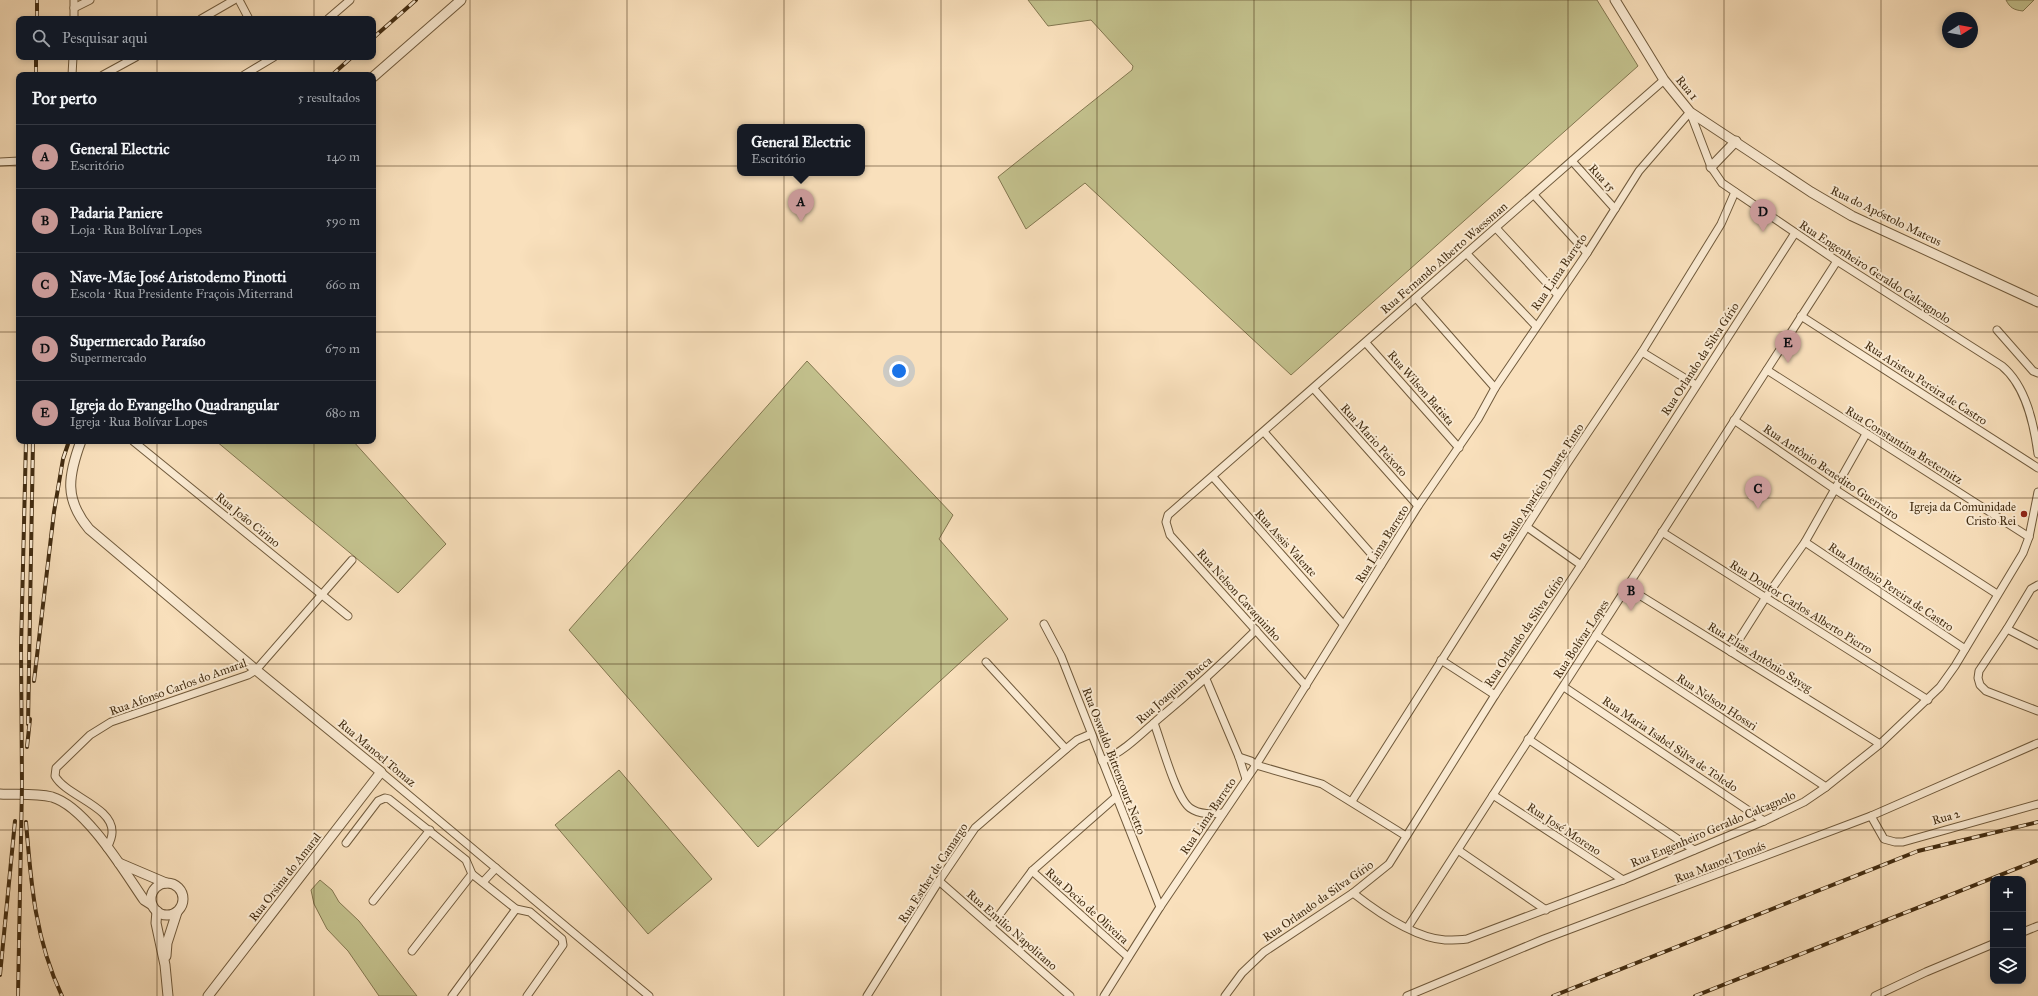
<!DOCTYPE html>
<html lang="pt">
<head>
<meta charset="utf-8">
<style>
	body { margin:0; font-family:"IM FELL Great Primer",serif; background:#242831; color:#f1f3f6 }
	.controls { position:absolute; right:12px; bottom:12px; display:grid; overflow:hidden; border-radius:8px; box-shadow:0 2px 6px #0003 }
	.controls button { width:36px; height:36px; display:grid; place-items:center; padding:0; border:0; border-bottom:1px solid #363941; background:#171b24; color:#f1f3f6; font:20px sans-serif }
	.compass { position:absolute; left:1942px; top:12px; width:36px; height:36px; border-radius:50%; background:#171b24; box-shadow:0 2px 6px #0003; rotate:79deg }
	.you { position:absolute; left:899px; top:371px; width:14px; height:14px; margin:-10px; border:3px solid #fff; border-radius:50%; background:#1a73e8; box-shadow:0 0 0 6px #1a73e833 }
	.badge { display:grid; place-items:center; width:26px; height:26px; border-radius:50%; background:#c59692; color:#111; font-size:13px; font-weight:700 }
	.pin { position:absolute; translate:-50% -33px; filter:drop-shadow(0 1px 2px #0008) }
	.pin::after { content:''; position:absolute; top:21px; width:14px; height:12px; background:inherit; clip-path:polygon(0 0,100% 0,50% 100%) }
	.popup { position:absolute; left:737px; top:124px; width:128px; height:52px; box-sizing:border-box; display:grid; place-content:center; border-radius:8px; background:#171b24; filter:drop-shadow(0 1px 3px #0005); font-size:13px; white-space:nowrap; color:#9ea1a6 }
	.popup b { font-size:15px; color:#f1f3f6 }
	.popup::after { content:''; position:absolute; left:50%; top:100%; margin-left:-8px; border:8px solid transparent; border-top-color:#171b24 }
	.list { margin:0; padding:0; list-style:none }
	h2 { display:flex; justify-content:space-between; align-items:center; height:52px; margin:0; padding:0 16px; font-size:17px }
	h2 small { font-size:13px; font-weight:400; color:#9ea1a6 }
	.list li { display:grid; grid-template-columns:26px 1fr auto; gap:12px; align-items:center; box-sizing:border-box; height:64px; padding:0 16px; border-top:1px solid #363941 }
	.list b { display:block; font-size:15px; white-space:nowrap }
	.list p { margin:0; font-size:13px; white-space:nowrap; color:#9ea1a6 }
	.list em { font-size:13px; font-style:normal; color:#9ea1a6 }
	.icon { flex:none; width:22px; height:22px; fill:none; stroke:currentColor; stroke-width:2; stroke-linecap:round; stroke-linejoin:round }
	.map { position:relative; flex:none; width:2038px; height:996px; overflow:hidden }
	.search { position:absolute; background:#171b24; box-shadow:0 2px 6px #0003; left:16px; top:16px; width:360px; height:44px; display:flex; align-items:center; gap:10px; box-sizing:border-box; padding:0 14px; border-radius:8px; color:#9ea1a6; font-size:15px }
	.panel { position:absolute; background:#171b24; box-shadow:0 2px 6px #0003; left:16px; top:72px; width:360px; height:372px; border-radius:8px }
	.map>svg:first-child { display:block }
	.green { fill:#c3c18d; stroke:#837750 }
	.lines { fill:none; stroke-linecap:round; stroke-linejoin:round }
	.minor-casing { stroke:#705a3c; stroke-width:9 }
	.tertiary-casing { stroke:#705a3c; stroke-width:11 }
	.minor { stroke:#fbebd3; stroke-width:7 }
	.tertiary { stroke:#fbebd3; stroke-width:9 }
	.rail-casing { stroke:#432d12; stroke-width:4 }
	.rail { stroke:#fbebd3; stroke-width:2.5; stroke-dasharray:8; stroke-linecap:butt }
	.grid { fill:none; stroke:#432d12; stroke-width:1; stroke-opacity:0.55 }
	.poi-dot { fill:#8f2418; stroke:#fbebd3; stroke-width:1.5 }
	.labels { text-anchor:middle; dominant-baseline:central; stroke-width:4; stroke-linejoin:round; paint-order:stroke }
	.street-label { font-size:12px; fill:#432d12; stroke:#fbebd3 }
	.poi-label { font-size:12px; fill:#432d12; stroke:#fbebd3; text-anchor:end }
</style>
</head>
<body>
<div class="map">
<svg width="2038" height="996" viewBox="0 0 2038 996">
	<rect width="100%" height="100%" fill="#f9e0bc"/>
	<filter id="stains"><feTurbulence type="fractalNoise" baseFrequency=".005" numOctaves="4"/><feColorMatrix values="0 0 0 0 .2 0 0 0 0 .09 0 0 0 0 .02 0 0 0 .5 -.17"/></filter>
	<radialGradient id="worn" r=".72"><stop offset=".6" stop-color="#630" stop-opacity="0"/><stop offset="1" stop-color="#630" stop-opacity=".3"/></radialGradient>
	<g class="green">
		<path d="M1028,0h569l41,66 -347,309 -206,-192 -59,46 -28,-52 134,-107 1,-4 -42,-46 -43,6z"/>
		<path d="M2006,0h28l-11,11c-9,-1 -13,-3 -17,-11z"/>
		<path d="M807,361l146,154 -14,24 69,80 -250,228 -189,-217z"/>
		<path d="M216,441h137l93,103 -48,49z"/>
		<path d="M619,770l93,109 -64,55 -93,-109z"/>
		<path d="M320,880l12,10 7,12 20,19 58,75h-38l-31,-45 -21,-22 -13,-25 -3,-14z"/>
	</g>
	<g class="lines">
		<defs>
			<g id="minor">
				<path d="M239,0l10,19"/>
				<path d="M74,8l16,-8"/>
				<path d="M74,19v-19"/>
				<path d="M201,19l33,-19"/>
				<path d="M328,19l22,-19"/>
				<path d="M72,75l1,-18"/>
				<path d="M103,75l33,-18"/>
				<path d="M244,75l30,-18"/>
				<path d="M1572,161l43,48"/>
				<path d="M0,162l19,-1"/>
				<path d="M1534,195l53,58"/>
				<path d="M1496,228l61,66"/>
				<path d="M1467,254l69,72"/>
				<path d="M1416,298l79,90"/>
				<path d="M1801,316l237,152"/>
				<path d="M1997,330l36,41 5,2"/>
				<path d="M1366,343l93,105"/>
				<path d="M1642,352l54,33"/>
				<path d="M1767,370l262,167"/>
				<path d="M1314,389l104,117"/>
				<path d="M1734,420l102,70 161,104"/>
				<path d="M1264,432l117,133"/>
				<path d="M133,441l215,175"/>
				<path d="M1213,477l130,147"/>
				<path d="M1527,527l54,38"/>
				<path d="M1662,532l266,168"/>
				<path d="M1805,542l160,107"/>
				<path d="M2038,585l-7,4 -24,40 -28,42 -1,7 2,7 6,6 52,20"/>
				<path d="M1628,588l252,156"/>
				<path d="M1044,624l17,32 99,251"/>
				<path d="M2007,629l31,16"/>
				<path d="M1596,635l230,152"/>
				<path d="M1731,652l35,-55 39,-55 61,-108"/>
				<path d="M1441,660l54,35"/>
				<path d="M986,662l80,87"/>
				<path d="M1206,679l33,78 7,22"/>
				<path d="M1306,686l-136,-151 -4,-13 2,-7 496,-435"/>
				<path d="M1564,687l200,134"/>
				<path d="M1154,723c7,18 22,75 36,85 10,7 22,6 33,5"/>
				<path d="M1528,739l166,111"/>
				<path d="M1239,757l12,4 5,4 66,19 84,52"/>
				<path d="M1102,761c21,-9 37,-25 54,-40 35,-29 68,-59 100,-91"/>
				<path d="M381,772l268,224"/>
				<path d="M1493,795l130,85"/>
				<path d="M1352,801l214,-336 76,-113 79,-128 14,-32"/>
				<path d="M1871,816l13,23 11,3h8l135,-38"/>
				<path d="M346,843l32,-42 7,-3 4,1 77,61 6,14 44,35 14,3 32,27 1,6 -36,51"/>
				<path d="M107,848c2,-4 5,-10 5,-15 2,-26 -46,-37 -57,-57l1,-8 34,-33 21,-13 137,-47 8,-5 96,-110"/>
				<path d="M1458,850l88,60"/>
				<path d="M1032,871l96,86"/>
				<path d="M939,881l131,115"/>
				<path d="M483,882l13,-14"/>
				<path d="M1353,893c23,18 62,45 92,47 8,0 15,0 22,-1l156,-59 141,-59 40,-19 22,-15 54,-43 60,-57 15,-21 68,-113 6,-16 9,-45"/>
				<path d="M373,901l57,-71"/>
				<path d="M991,926l41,-55 84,-74"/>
				<path d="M1408,927l429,-666"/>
				<path d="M2023,932l15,-6"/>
				<path d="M412,951l60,-77"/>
				<path d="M452,996l64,-87"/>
				<path d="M867,996l72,-115 36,-53 91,-79 11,-9 14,-6"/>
				<path d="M1104,996l56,-89 96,-142 162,-259 60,-87 17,-31 92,-135 52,-82 51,-59 21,55 11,16 115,78 165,105c24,20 32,58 36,88"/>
				<path d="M1225,996l17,-23 22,-21 89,-59 36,-29 106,-169 86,-130 214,-332"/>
				<path d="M1407,996l137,-57 327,-123 167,-73"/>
				<path d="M1875,996l51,-24 67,-28"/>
			</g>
			<g id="tertiary">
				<path d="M1615,0l49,80 26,32 121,80 41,24 186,86"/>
				<path d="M373,77l88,-77"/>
				<path d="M1711,167l25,-26"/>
				<path d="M81,441c-13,35 -17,58 8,88l167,141 125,102 -173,224"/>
				<path d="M0,794c17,1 35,-1 52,3 34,10 72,74 92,103l8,5"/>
				<path d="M119,863l47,20"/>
				<circle cx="167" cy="899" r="16"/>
				<path d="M157,911l-1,12 9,42 3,31"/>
				<path d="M166,956l1,-13 10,-31"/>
			</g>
		</defs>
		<use href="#minor" class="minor-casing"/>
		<use href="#tertiary" class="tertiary-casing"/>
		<use href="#minor" class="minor"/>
		<use href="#tertiary" class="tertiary"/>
		<defs>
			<g id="rail">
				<path d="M37,19v-19"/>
				<path d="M373,38l43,-38"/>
				<path d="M36,75v-18"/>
				<path d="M332,75l20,-18"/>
				<path d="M34,681l20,-169 9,-53 6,-18"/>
				<path d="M28,724l5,-283"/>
				<path d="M27,747l3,-28"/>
				<path d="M26,822c5,62 9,117 36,174"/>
				<path d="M0,975l15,-154"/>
				<path d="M18,996l4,-211 -1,-137 5,-207"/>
				<path d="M1553,996l365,-145 120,-29"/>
				<path d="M1695,996l343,-136"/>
			</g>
		</defs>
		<use href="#rail" class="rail-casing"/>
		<use href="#rail" class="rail"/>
	</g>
	<path class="grid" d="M157,0v19M314,0v19M470,0v996M627,0v996M784,0v996M941,0v996M1097,0v996M1254,0v996M1411,0v996M1568,0v996M1724,0v996M1881,0v996M157,57v18M314,57v18M0,166h19M373,166h1665M0,332h19M373,332h1665M157,441v555M314,441v555M0,498h2038M0,664h2038M0,830h2038"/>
	<circle class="poi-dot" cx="2024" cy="514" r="4"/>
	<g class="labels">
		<g class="street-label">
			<text transform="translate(1687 88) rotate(51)">Rua 1</text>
			<text transform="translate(1602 178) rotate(47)">Rua 15</text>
			<text transform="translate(1886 216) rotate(26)">Rua do Apóstolo Mateus</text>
			<text transform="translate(1444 258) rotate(-41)">Rua Fernando Alberto Waessman</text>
			<text transform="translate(1559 272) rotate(-56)">Rua Lima Barreto</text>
			<text transform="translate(1875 272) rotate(33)">Rua Engenheiro Geraldo Calcagnolo</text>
			<text transform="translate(1700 359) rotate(-57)">Rua Orlando da Silva Gírio</text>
			<text transform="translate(1926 383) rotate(33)">Rua Aristeu Pereira de Castro</text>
			<text transform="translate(1421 388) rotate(49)">Rua Wilson Batista</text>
			<text transform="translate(1374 440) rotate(48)">Rua Mario Peixoto</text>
			<text transform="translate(1904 445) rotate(32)">Rua Constantina Breternitz</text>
			<text transform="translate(1831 472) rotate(34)">Rua Antônio Benedito Guerreiro</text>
			<text transform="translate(1537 492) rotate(-57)">Rua Saulo Aparício Duarte Pinto</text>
			<text transform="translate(248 520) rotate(39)">Rua João Cirino</text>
			<text transform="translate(1286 543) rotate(48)">Rua Assis Valente</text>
			<text transform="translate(1382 544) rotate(-58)">Rua Lima Barreto</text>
			<text transform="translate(1891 587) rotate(34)">Rua Antônio Pereira de Castro</text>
			<text transform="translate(1239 595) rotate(48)">Rua Nelson Cavaquinho</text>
			<text transform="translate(1801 607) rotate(32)">Rua Doutor Carlos Alberto Pierro</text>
			<text transform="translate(1524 631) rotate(-56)">Rua Orlando da Silva Gírio</text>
			<text transform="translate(1581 639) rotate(-57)">Rua Bolívar Lopes</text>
			<text transform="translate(1760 657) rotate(32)">Rua Elias Antônio Sayeg</text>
			<text transform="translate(178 687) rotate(-20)">Rua Afonso Carlos do Amaral</text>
			<text transform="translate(1174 690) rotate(-41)">Rua Joaquim Bucca</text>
			<text transform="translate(1717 702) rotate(33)">Rua Nelson Hossri</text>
			<text transform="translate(1670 744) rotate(34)">Rua Maria Isabel Silva de Toledo</text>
			<text transform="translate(377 753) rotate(40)">Rua Manoel Tomaz</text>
			<text transform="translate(1114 761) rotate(69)">Rua Oswaldo Bittencourt Netto</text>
			<text transform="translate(1208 816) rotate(-56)">Rua Lima Barreto</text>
			<text transform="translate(1946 817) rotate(-16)">Rua 2</text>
			<text transform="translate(1564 829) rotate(33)">Rua José Moreno</text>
			<text transform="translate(1713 829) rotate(-23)">Rua Engenheiro Geraldo Calcagnolo</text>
			<text transform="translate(1720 862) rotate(-21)">Rua Manoel Tomás</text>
			<text transform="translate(933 873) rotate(-57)">Rua Esther de Camargo</text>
			<text transform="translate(285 877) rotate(-52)">Rua Orsina do Amaral</text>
			<text transform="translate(1318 901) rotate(-35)">Rua Orlando da Silva Gírio</text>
			<text transform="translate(1087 906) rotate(42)">Rua Decio de Oliveira</text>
			<text transform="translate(1012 930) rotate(41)">Rua Emilio Napolitano</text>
		</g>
		<g class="poi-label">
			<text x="2016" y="507">Igreja da Comunidade<tspan x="2016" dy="14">Cristo Rei</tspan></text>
		</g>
	</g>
	<rect width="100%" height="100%" filter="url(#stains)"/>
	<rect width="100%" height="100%" fill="url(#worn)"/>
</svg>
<div class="controls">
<button>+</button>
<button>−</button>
<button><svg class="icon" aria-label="layers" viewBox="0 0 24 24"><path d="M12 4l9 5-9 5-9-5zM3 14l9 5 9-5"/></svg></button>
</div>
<svg class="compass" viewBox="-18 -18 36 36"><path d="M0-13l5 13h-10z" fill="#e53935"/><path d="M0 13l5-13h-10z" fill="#9ea1a6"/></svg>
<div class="you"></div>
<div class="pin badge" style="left:801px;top:222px">A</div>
<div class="popup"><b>General Electric</b>Escritório</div>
<div class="pin badge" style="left:1631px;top:611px">B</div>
<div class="pin badge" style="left:1758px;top:509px">C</div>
<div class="pin badge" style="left:1763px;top:232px">D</div>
<div class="pin badge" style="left:1788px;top:363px">E</div>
<div class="search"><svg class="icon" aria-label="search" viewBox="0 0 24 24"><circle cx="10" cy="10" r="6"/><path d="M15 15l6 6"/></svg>Pesquisar aqui</div>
<section class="panel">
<h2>Por perto<small>5 resultados</small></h2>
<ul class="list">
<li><span class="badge">A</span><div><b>General Electric</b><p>Escritório</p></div><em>140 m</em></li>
<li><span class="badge">B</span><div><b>Padaria Paniere</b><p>Loja · Rua Bolívar Lopes</p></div><em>590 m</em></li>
<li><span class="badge">C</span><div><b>Nave-Mãe José Aristodemo Pinotti</b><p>Escola · Rua Presidente Fraçois Miterrand</p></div><em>660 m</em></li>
<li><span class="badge">D</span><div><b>Supermercado Paraíso</b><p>Supermercado</p></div><em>670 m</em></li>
<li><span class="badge">E</span><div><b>Igreja do Evangelho Quadrangular</b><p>Igreja · Rua Bolívar Lopes</p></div><em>680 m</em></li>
</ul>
</section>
</div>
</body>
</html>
